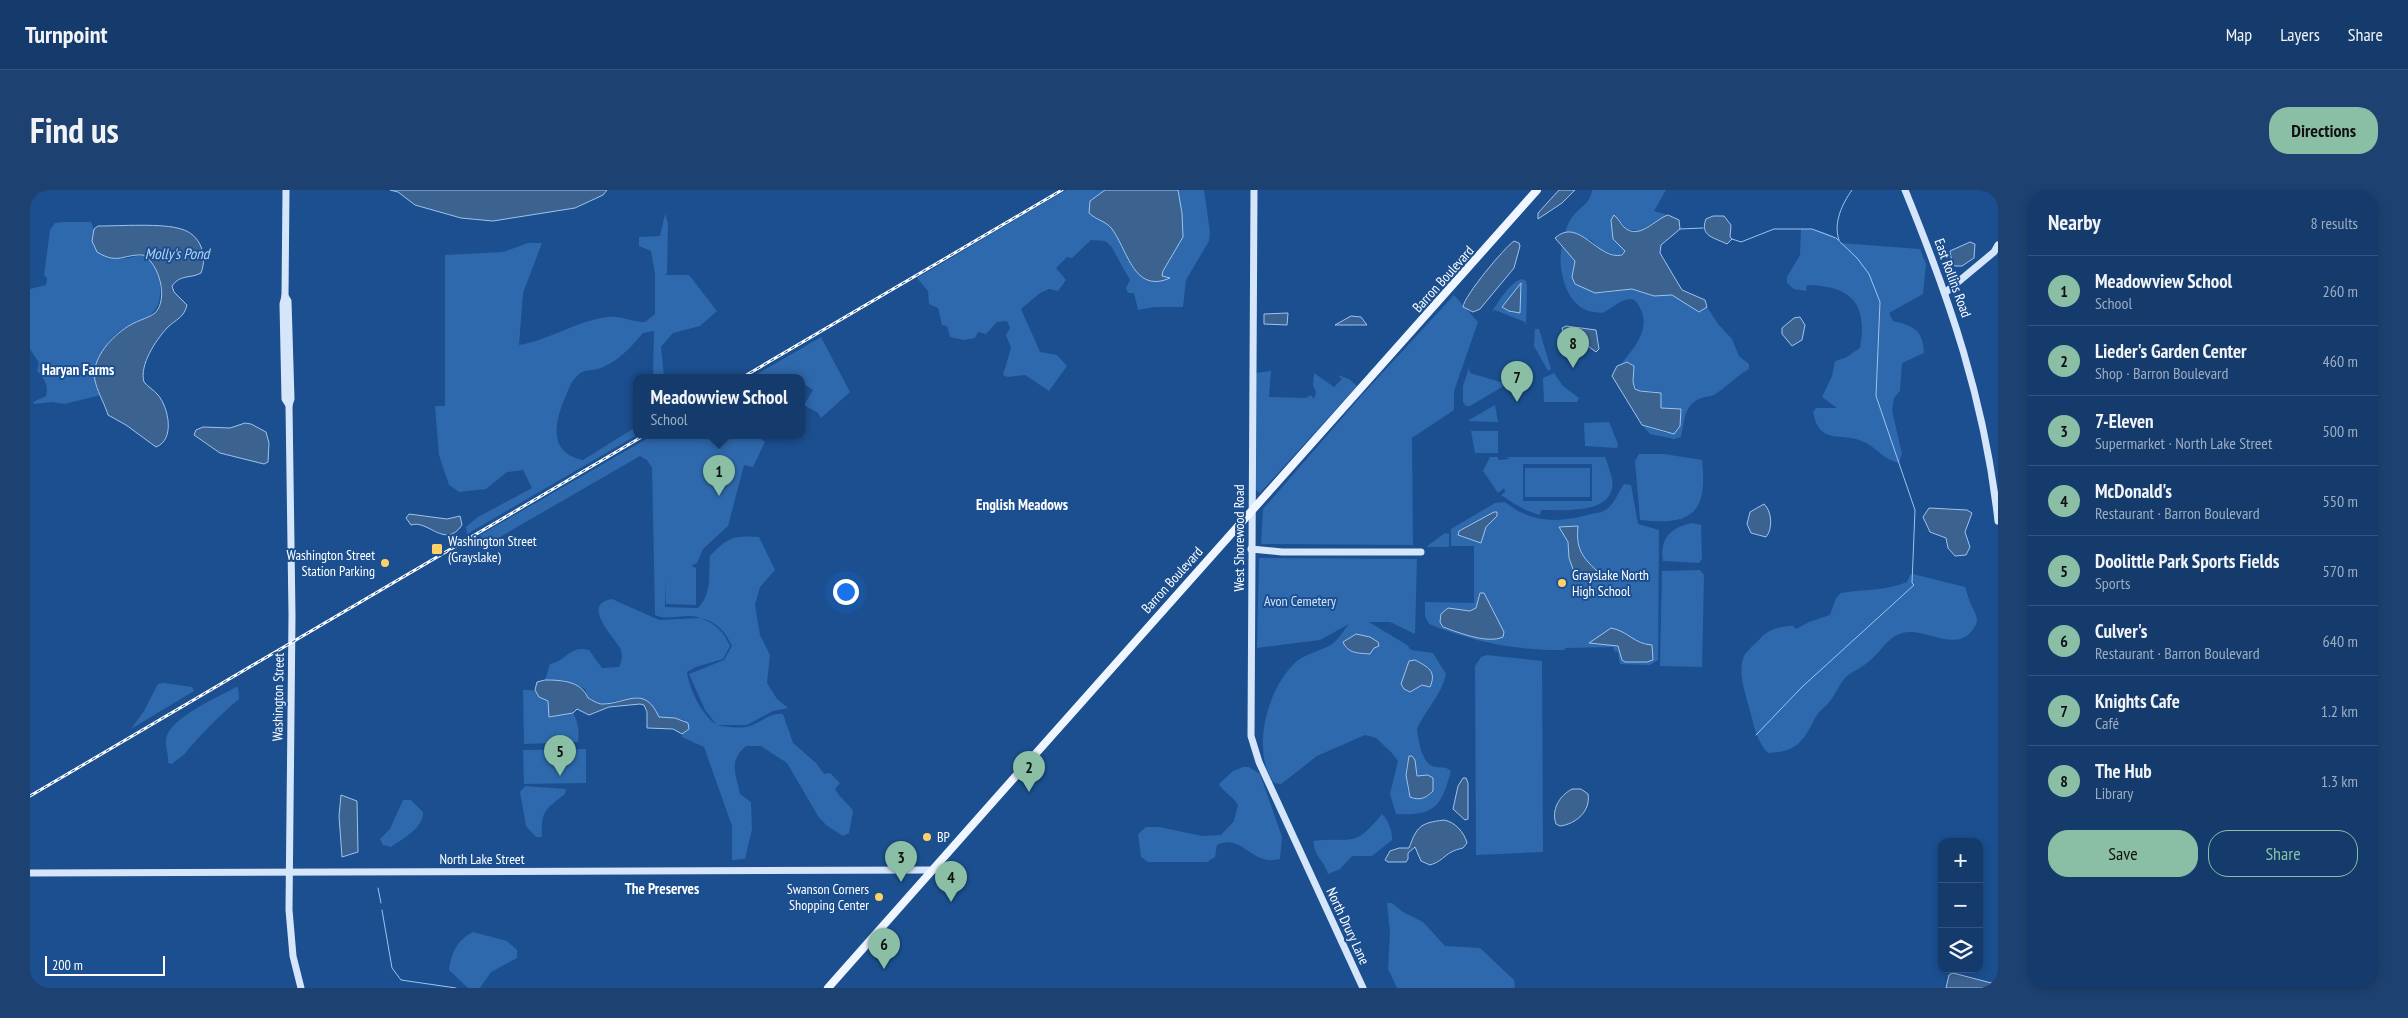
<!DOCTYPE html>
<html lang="en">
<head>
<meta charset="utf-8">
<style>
	body { margin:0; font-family:"PT Sans Narrow",sans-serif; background:#1d4271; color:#f1f3f6 }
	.controls { position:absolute; right:15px; bottom:15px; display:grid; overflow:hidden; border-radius:10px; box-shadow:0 2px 8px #0003 }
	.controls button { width:45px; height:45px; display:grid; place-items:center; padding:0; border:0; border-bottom:1px solid #33557e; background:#143b6b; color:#f1f3f6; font:25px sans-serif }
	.scale { position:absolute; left:15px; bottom:12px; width:120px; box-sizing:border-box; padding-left:5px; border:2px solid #fff; border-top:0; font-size:14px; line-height:18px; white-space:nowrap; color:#fff; -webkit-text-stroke:4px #1b4f8f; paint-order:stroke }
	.you { position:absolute; left:815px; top:401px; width:18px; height:18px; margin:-12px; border:4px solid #fff; border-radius:50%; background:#1a73e8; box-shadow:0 0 0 8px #1a73e833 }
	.badge { display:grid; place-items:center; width:32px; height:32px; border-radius:50%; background:#8abfa5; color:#111; font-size:16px; font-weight:700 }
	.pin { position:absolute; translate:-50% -41px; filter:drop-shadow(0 1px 2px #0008) }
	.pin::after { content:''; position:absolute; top:26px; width:18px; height:15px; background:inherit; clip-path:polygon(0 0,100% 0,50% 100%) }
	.popup { position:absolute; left:603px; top:184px; width:172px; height:65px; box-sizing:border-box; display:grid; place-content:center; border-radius:10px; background:#143b6b; filter:drop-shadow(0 1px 4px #0005); font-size:16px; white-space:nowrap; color:#9dadc1 }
	.popup b { font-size:19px; color:#f1f3f6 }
	.popup::after { content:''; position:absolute; left:50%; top:100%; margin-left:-10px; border:10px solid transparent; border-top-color:#143b6b }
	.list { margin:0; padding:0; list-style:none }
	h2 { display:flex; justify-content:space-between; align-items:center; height:65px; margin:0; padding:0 20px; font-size:21px }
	h2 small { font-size:16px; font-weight:400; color:#9dadc1 }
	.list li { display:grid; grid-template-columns:32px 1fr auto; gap:15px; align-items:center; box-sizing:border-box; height:70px; padding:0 20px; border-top:1px solid #33557e }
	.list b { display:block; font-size:19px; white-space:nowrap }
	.list p { margin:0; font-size:16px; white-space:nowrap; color:#9dadc1 }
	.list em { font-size:16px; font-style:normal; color:#9dadc1 }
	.actions { display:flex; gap:10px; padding:15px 20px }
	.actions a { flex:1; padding:11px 0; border:1px solid #8abfa5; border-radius:20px; text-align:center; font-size:18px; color:#8abfa5 }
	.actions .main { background:#8abfa5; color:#111 }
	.icon { flex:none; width:28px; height:28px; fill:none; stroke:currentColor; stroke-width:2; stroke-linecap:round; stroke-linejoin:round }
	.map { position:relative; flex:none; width:1968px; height:798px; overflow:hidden; border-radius:20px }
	header { display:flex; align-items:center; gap:30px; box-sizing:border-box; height:70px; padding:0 25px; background:#143b6b; border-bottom:1px solid #33557e }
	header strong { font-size:24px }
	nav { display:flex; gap:28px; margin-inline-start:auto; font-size:18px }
	.intro { display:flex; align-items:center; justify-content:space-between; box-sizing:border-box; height:120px; padding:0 30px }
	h1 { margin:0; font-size:35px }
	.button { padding:12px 22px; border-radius:20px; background:#8abfa5; color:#111; font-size:18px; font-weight:700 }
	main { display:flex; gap:30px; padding:0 30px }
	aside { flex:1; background:#143b6b; border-radius:20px; box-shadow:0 2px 8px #0003 }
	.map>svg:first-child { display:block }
	.green { fill:#2e69ad; fill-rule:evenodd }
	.water { fill:#3c6290; stroke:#9cc4f0 }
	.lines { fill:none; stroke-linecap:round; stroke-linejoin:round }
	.stream { stroke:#9cc4f0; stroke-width:1 }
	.secondary { stroke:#d6e6fa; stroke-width:7 }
	.primary { stroke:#f0f6ff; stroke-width:8 }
	.rail-casing { stroke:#fff; stroke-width:3 }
	.rail { stroke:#1b4f8f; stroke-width:1; stroke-dasharray:4; stroke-linecap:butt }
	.poi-dot { fill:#ffd166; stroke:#1b4f8f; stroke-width:2 }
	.labels { text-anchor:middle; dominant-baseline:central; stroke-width:4; stroke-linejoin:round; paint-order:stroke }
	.street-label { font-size:14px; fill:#fff; stroke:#1b4f8f }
	.poi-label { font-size:14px; fill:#fff; stroke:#1b4f8f; text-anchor:start }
	.park-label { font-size:14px; fill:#cfe3fa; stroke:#1b4f8f }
	.water-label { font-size:15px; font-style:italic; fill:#b5d3f5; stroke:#1b4f8f }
	.neighbourhood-label { font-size:15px; font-weight:bold; fill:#fff; stroke:#1b4f8f }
</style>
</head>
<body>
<header>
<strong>Turnpoint</strong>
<nav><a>Map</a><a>Layers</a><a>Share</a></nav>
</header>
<div class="intro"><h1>Find us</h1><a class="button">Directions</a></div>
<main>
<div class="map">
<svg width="1968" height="798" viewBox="0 0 1968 798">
	<rect width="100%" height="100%" fill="#1b4f8f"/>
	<g class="green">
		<path d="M1036,0h138l6,42 -1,9 -23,39 -3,27h-28l-17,3 -4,-17h-6l-2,-5 4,-8 -19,-34 -6,-5 -14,-1 -19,18 -5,-1 -11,11 10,12 -8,11 -9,-2 -9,4 -19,16 19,43 17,3 10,11 -18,25 -24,-16 -17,2 -5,-2 8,-27 -5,-13 4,-7 -3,-7 -10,1 -11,12 -8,-2 -3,6 -11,2 -14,-3 -3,-11 -5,-1 -4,-17 -9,-4 -1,-13 -11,-13z"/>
		<path d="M1562,0h74l-12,21 14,4 -28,16 -13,-2 -9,-11 -7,2 2,19 12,12 -7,5 -17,-6 -10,-10 -27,-6c3,-6 5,-14 9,-18 8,-10 17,-12 19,-26z"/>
		<path d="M635,24l3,9 -1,51 -3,1h25l28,36 -17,15 -27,7 -12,14 3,30h-11l1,-46 -11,2c-12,14 -26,30 -45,36 -8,2 -15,0 -21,7 -7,6 -9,16 -13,24 -10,25 -15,53 19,60l53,-33 1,8 -170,99 -1,-7 12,-10 54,-29 -9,-18 -16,2 -21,17 -27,3 -10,-7 -10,-30 -4,-49h10v-151l58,-3 25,-9h14l-19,50 -4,52c31,-5 57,-24 88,-28 13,-2 25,5 38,5l10,-8v-40l-4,-23 -12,-5v-9l21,-1z"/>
		<path d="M33,32h28c5,9 -1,17 4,27 8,3 16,8 25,9 10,3 19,-7 29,0 7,5 11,16 11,24 3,44 -22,31 -47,55 -10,9 -14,26 -19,38l7,20 -37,9 -12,-2 -18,2 -1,-2 13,-6c3,-11 -2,-18 -9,-25l2,-8 -9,-14v-60l16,-4 1,-7 -3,-3 6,-45 5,-7z"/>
		<path d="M1771,39c14,0 31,3 39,14l80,6 6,15 -3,30 -34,19 4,8c21,5 30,9 31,32l-22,10 -2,28 -6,7 -2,12 10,44 -3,9c-16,-4 -20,-13 -33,-20 -23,-13 -46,5 -53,-31l3,-4h21l-15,-11 10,-21 3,-15 10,-3 15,-10c8,-45 -9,-62 -53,-63l-1,6 -12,-2 -7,-6v-6l13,-22z"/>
		<path d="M1532,56l13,15 -3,16 3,7 10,3 5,4 13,2 29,-4 17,6h23l27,17 8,-5 11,17 14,15 7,17 10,8v5c-13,7 -22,18 -35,26 -4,2 -8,1 -12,3 -18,5 -18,24 -21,39l-7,2 -24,-5 -8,-9 24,8 14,-10 1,-14 -20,-1 -1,-4 2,-8 -3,-4 -22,-2 -4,-8 1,-16 -5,-4 -7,1c13,-16 30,-35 17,-57 -2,-4 -5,-7 -9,-7 -11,1 -18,10 -28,14 -5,-1 -12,-1 -16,-3 -21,-8 -29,-44 -24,-64z"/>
		<path d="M1492,89l4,2 1,5 -1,39 -1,-3 -30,-12 -3,2c6,-10 18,-30 30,-33z"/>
		<path d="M1424,105l24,27 -24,69v19l-42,28 1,107 -152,-1 2,-35 99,-114z"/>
		<path d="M1505,139h4l12,40 -3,2 -14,-25z"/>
		<path d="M791,147l29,55 -29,26 -3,-5 -14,-8 9,-15 -11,-7v-6h-50z"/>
		<path d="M1439,178l1,5 37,11 -37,22h-4l-3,-4v-16z"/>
		<path d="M1241,181l-2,26 37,1 5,-3 3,4 2,-7 -3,-6 1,-13 20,14 8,-8 -5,-4 12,4 8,7 -97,107 -5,-4 1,-116z"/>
		<path d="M1524,183l9,13 16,12 -2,4h-33l-1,-24z"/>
		<path d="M1465,215l3,17 -30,-1 1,-1z"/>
		<path d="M1579,232l9,22 -1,4 -32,-2 -1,-23z"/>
		<path d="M1441,241h27v22h-23z"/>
		<path d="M623,245h103l9,7 -12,25 -9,-2 -16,61 -25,23 -6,14 -6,3 5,2v37l-30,-1v-23l-1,26 33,1c15,-16 10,-33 12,-52 17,-18 23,-21 49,-19l16,33 -15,17 -5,18 5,30 10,20 -3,28 10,16 11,9 -15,3 -26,14h-30c10,2 22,4 33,1 12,-4 20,-14 33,-12l10,29 23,20 8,11 6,-1 10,10 -5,6c4,8 13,14 18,22l-4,22 -6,3 -17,-11 -8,-9 -31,-53 -26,-17h-15c-18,16 -10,27 -6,48l11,8 1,27 -7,30 -13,1v-34l-28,-79 -22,-10v-3l7,-5 -5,-9 -26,-3 -3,-8 -17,-12 -37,7 -13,-6 -3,-9 -22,-9h-18l5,-16c17,-3 19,-19 39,-14l13,18 17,-1c3,-6 4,-12 1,-19 -6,-11 -40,-44 -8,-49l47,21 41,-2c-14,-6 -30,4 -45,-3l-3,-147 -5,-8 -7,-4 -154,89 -6,-10zM671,428c16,4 24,13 31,28l-8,14 -35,14 16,36 11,14c-14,-8 -27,-36 -29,-52l9,-5 27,-8 7,-13c-8,-17 -13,-20 -29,-28z"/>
		<path d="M1609,264h25l38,6c6,53 -10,66 -62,60l-5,-59z"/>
		<path d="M1460,267h8v3l12,-1 -4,-2h99c1,1 6,18 7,21 6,37 -48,32 -71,32l-1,5c-15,-4 -26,-11 -39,-20l4,-3 -1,-4 -6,5 -15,-22zM1493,274h69v37h-69z"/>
		<rect x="1495" y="278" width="65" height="29"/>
		<path d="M1594,294l7,1 7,39 21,6 -1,130 -8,5 -30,-1 -2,-12 -4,-1 -1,-4 -48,1v2c-47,1 -92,-8 -136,-26l-4,-8v-14l49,1v-57h-23v-17l44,-26 10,-1c26,21 52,21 83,13 5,-2 15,-2 19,-6 7,-5 12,-18 17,-25z"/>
		<path d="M1662,333l9,2 1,34 -3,4 -36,-2c-4,-22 8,-34 29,-38z"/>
		<path d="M1415,343l4,1v13h-23z"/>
		<path d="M1229,368l158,1 -2,75 -25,-12h-21l38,23 4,5 22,3 13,21c-5,22 -20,35 -29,55 1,10 5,33 15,37 8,3 12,-1 19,5 -10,36 -16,45 -55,43l-6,-20 8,-33 -7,-9 -15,-14 -11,-3 -48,21 -36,28 -7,-1c-24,-34 -6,-97 23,-122 10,-8 24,-10 35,-17 7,-5 11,-13 17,-20l-29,16 -63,8zM1379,566l6,5 2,15 16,2v13l-6,6 -19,-5 -2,-25z"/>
		<path d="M1670,380l4,5 -2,92 -42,-1 2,-95z"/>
		<path d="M1883,384l52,13c2,5 3,10 5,15 5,12 12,18 1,30 -19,22 -53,-11 -76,4 -11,7 -18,20 -28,27 -7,6 -15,8 -22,15 -6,7 -9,15 -14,22 -6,8 -13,11 -17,20 -11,22 -18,32 -46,33 -11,-11 -14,-27 -18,-42 -4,-16 -14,-41 -5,-57 4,-5 9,-9 14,-14 8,-10 20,-14 34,-14l3,3 13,-7 21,-7 6,-17 5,-5c23,-4 44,-2 66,-11l3,-7z"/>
		<path d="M1457,465l55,6 1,191 -67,3 -1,-189 6,-9z"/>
		<path d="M134,493l28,4 2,4 -63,38 13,-18 14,-27z"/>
		<path d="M206,497h2l1,12c-19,16 -36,33 -52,52 -3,5 -10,8 -15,13l-4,-1c1,-8 -3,-15 -2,-23 2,-22 53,-43 70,-53z"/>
		<path d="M493,500c31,-1 60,17 55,52l-54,2z"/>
		<path d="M556,559v34l-62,1 -1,-34z"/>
		<path d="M1213,577h6l11,7 22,63 -2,22c-6,1 -11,2 -16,0 -18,-5 -27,-24 -47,-14l-2,12 -8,5h-59l-7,-5 -3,-23 8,-7h13l43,9 19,-1 13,-14 4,-16c-6,-10 -14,-12 -19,-21l14,-13z"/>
		<path d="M495,596l41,3 -1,5c-20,16 -24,16 -23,43h-6l-10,-11 -6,-34z"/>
		<path d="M373,610h8l12,12c0,17 -20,26 -32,35l-8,-2 -3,-6 10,-10z"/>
		<path d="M1352,624c6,5 11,19 10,26l-20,16h-20l-12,13 -12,5c-5,-16 -12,-14 -15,-33 39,-5 40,9 69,-27z"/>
		<path d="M1357,713h5l11,9 20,10 22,24 35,2 34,32 1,8h-118l-9,-19 2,-36z"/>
		<path d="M443,742l34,9 10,9v8l-26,14 -11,16h-12l-19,-18c3,-18 7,-29 24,-38z"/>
	</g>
	<g class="water">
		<path d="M360,0h217l-4,5 -28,13 -82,13 -32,-3 -46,-13 -17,-13z"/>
		<path d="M1075,0h73l4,23 1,24 -20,34 -1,5 8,2c-36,16 -42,-27 -58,-49 -6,-8 -16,-9 -23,-16l1,-12z"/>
		<path d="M1529,0h16l-13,13 -24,16v-6z"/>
		<path d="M1584,25c5,4 6,8 10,12 15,14 31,-8 44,-12l11,5 1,9 -19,16 -1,8 22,37 23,10 2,7 -8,5 -27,-17 -18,1 -22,-7 -37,4 -20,-9 -3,-7 3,-16 -20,-23c24,-22 43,23 67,17l3,-4 -12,-12 -2,-19z"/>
		<path d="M1683,26h11l7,9 -1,12 2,2 -5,5c-11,-6 -28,-7 -21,-25z"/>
		<path d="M68,36c21,0 65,-3 83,3 19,5 27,26 20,44 -11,6 -21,1 -29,13l2,6 13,13c-3,13 -11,14 -20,23 -11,12 -28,37 -23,54 4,5 10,8 14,13 11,13 17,45 -2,52l-30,-22 -18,-10c-4,-14 -17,-33 -13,-47 4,-19 23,-37 39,-45 6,-3 16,-6 21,-10 14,-14 4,-50 -12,-58 -20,-1 -25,10 -46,-3l-5,-11 2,-12z"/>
		<path d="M1484,51l5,2 1,3 -6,22 -34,41 -7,3 -10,-5c1,-11 41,-59 51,-66z"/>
		<path d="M1940,52l5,2 -1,14 -12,8h-7l-3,-3 -2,-12z"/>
		<path d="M1491,93l-1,30 -11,-2 -7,-4z"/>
		<path d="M1258,123l-1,12 -23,-1v-10z"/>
		<path d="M1321,126l10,1 6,8h-32z"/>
		<path d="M1770,127l5,8 -3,15 -10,6 -10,-12v-6l12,-10z"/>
		<path d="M1536,136l30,4 3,19 -3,3 -12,-9 -17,3 -5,-18z"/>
		<path d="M1597,172l7,4 -1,16 2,7 5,2 21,2v15l20,1 -1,17 -6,8 -32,-9 -30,-49 5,-10z"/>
		<path d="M215,233l6,1 15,8 3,11 -1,19 -4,2 -44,-11 -26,-18 2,-5 7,-3 27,1z"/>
		<path d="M1734,314c8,7 9,25 2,33l-15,-4 -4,-9 3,-12z"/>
		<path d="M1899,318l38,2 5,3 -7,19 5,15 -4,8 -11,1 -7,-8 -2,-10 -16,-6 -7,-15z"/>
		<path d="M1464,322h3v4l-11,11 -5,16 -23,-8 1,-4z"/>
		<path d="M379,324l38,5 13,-3 2,9c-17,25 -34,-6 -51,0l-5,-7z"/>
		<path d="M1548,336c-2,22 3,30 19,45l-9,4 -14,-3 -5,-14 -1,-16 -9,-15z"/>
		<path d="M1450,403h4l20,39 -1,5c-16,7 -43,-4 -60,-10l-3,-5 1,-8 7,-6 22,3 6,-3z"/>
		<path d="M1581,438c17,3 23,16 41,17l1,15 -6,2h-22l-3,-2 -4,-14 -29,-3z"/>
		<path d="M1326,444l14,3 8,5 1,4 -5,2 -4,6c-11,-1 -22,0 -27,-12z"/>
		<path d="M1385,470c13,7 22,11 15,27l-8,-2 -12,7 -6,-3 -3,-5 8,-23z"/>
		<path d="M515,490c17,0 36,1 43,18 4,2 10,6 14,6 25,0 42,-20 57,13l16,1 13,5 1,6 -7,5 -9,-5 -26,-1v-16l-3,-7 -4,-1 -31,3 -20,8 -12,-6 -4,4 -24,4 -1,-16 -9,-4 -4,-7 2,-8z"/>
		<path d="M1379,566h3l3,4 2,16 11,-1 5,3v13c-7,7 -13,10 -23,6l-4,-22z"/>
		<path d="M1433,588h3l2,5v36l-3,1 -12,-11 5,-23z"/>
		<path d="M1542,599h9l7,5c3,17 -12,30 -28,32l-4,-2c-5,-14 3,-28 16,-35z"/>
		<path d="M311,605l16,6 1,51 -16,5 -3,-41z"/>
		<path d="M1414,630c11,2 20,12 23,23l-4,5c-19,4 -17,12 -33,17l-9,-4 -6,-14 -7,6v6l-2,3h-18l-3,-2 5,-9 9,-3h10c8,-21 10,-25 35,-28z"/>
		<path d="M1923,783l42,11 3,4h-52l3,-13z"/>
	</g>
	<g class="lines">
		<g class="stream">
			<path d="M1650,39l23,-1"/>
			<path d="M1702,49l9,3 33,-13h38l24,9 21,20 12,16 11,28 -4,94 39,114 -3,73 2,2 -112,102 -46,48"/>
			<path d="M1809,50c-6,-17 3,-36 13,-50"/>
			<path d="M348,698l3,15"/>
			<path d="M352,720l10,58 9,12 55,8"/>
		</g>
		<g class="secondary">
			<path d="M256,0l-1,106 -2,8 2,95 4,6"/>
			<path d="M1224,0l-3,546 8,26 104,226"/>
			<path d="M1875,0c45,110 80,212 93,331"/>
			<path d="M1916,102l48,-40 4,-7"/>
			<path d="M255,106l3,5 3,98 -2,6 3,210 -3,295 4,46 8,32"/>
			<path d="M1221,359l31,3h139"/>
			<path d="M0,683l904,-3"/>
		</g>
		<path class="primary" d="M798,798c235,-267 474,-530 709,-798"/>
		<defs>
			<g id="rail">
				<path d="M713,187l319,-187"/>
				<path d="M0,606l615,-361"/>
			</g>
		</defs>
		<use href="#rail" class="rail-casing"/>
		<use href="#rail" class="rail"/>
	</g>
	<g class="poi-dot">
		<rect x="401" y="353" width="12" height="12" rx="2.5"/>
		<circle cx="355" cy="373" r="5"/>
		<circle cx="1532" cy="393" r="5"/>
		<circle cx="897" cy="647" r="5"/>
		<circle cx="849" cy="707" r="5"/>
	</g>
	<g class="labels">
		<g class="street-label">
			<text transform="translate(1923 88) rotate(70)">East Rollins Road</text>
			<text transform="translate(1413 89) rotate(-48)">Barron Boulevard</text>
			<text transform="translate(1209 348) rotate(-90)">West Shorewood Road</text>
			<text transform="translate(1142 390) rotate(-48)">Barron Boulevard</text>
			<text transform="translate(248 507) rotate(-89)">Washington Street</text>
			<text x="452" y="669">North Lake Street</text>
			<text transform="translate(1318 736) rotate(65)">North Drury Lane</text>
		</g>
		<g class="poi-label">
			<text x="418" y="351">Washington Street<tspan x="418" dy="16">(Grayslake)</tspan></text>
			<text x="345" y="365" text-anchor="end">Washington Street<tspan x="345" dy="16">Station Parking</tspan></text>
			<text x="1542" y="385">Grayslake North<tspan x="1542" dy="16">High School</tspan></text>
			<text x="907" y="647">BP</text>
			<text x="839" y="699" text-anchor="end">Swanson Corners<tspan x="839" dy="16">Shopping Center</tspan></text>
		</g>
		<g class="park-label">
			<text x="1270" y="411">Avon Cemetery</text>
		</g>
		<g class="water-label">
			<text x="147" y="63">Molly's Pond</text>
		</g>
		<g class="neighbourhood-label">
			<text x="48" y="179">Haryan Farms</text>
			<text x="992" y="314">English Meadows</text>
			<text x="632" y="698">The Preserves</text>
		</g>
	</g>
</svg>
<div class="controls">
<button>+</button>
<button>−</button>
<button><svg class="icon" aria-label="layers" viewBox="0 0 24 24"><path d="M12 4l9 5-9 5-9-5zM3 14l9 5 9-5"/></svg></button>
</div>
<div class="scale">200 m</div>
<div class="you"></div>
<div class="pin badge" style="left:689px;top:306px">1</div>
<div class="popup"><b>Meadowview School</b>School</div>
<div class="pin badge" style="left:999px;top:602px">2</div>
<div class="pin badge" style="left:871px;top:692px">3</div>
<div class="pin badge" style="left:921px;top:712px">4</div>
<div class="pin badge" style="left:530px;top:586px">5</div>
<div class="pin badge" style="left:854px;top:779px">6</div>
<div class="pin badge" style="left:1487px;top:212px">7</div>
<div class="pin badge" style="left:1543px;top:178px">8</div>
</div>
<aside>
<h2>Nearby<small>8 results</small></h2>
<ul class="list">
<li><span class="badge">1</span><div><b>Meadowview School</b><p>School</p></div><em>260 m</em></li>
<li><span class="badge">2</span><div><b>Lieder's Garden Center</b><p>Shop · Barron Boulevard</p></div><em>460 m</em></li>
<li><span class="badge">3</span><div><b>7-Eleven</b><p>Supermarket · North Lake Street</p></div><em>500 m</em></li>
<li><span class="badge">4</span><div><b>McDonald's</b><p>Restaurant · Barron Boulevard</p></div><em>550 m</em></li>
<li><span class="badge">5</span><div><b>Doolittle Park Sports Fields</b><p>Sports</p></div><em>570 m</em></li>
<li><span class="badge">6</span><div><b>Culver's</b><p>Restaurant · Barron Boulevard</p></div><em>640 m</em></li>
<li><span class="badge">7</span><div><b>Knights Cafe</b><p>Café</p></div><em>1.2 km</em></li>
<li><span class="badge">8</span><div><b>The Hub</b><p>Library</p></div><em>1.3 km</em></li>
</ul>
<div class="actions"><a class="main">Save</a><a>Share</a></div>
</aside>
</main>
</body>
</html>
